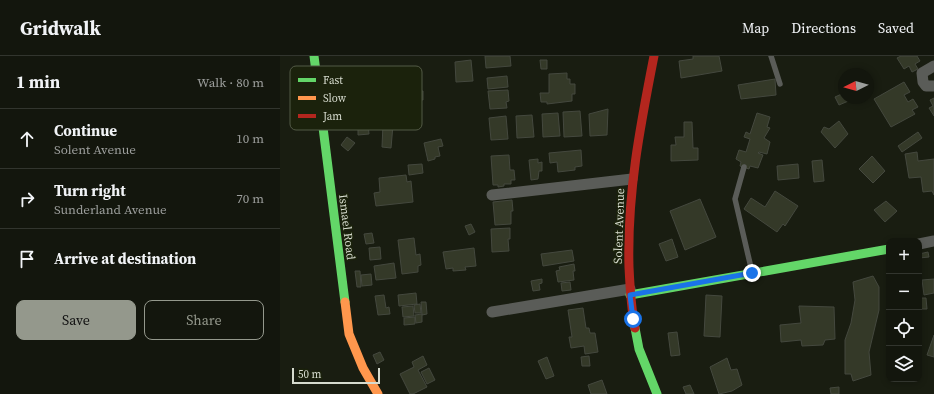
<!DOCTYPE html>
<html lang="en">
<head>
<meta charset="utf-8">
<style>
	body { margin:0; font-family:"Source Serif 4",serif; background:#20231b; color:#f1f3f6 }
	.controls { position:absolute; right:12px; bottom:12px; display:grid; overflow:hidden; border-radius:8px; box-shadow:0 2px 6px #0003 }
	.controls button { width:36px; height:36px; display:grid; place-items:center; padding:0; border:0; border-bottom:1px solid #32352e; background:#13160d; color:#f1f3f6; font:20px sans-serif }
	.compass { position:absolute; left:558px; top:12px; width:36px; height:36px; border-radius:50%; background:#13160d; box-shadow:0 2px 6px #0003; rotate:265deg }
	.scale { position:absolute; left:12px; bottom:10px; width:88px; box-sizing:border-box; padding-left:4px; border:2px solid #d6dbce; border-top:0; font-size:11px; line-height:14px; white-space:nowrap; color:#d6dbce; -webkit-text-stroke:3px #1b220c; paint-order:stroke }
	.stop { position:absolute; width:12px; height:12px; margin:-9px; border:3px solid #1a73e8; border-radius:50%; background:#fff }
	.stop.end { background:#1a73e8; border-color:#fff; box-shadow:0 1px 4px #0008 }
	.list { margin:0; padding:0; list-style:none }
	h2 { display:flex; justify-content:space-between; align-items:center; height:52px; margin:0; padding:0 16px; font-size:17px }
	h2 small { font-size:13px; font-weight:400; color:#9d9f9d }
	.list li { display:grid; grid-template-columns:26px 1fr auto; gap:12px; align-items:center; box-sizing:border-box; height:60px; padding:0 16px; border-top:1px solid #32352e }
	.list b { display:block; font-size:15px; white-space:nowrap }
	.list p { margin:0; font-size:13px; white-space:nowrap; color:#9d9f9d }
	.list em { font-size:13px; font-style:normal; color:#9d9f9d }
	.actions { display:flex; gap:8px; padding:12px 16px }
	.actions a { flex:1; padding:9px 0; border:1px solid #94988c; border-radius:8px; text-align:center; font-size:14px; color:#94988c }
	.actions .main { background:#94988c; color:#111 }
	.icon { flex:none; width:22px; height:22px; fill:none; stroke:currentColor; stroke-width:2; stroke-linecap:round; stroke-linejoin:round }
	.map { position:relative; flex:none; width:654px; height:338px; overflow:hidden }
	header { display:flex; align-items:center; gap:24px; box-sizing:border-box; height:56px; padding:0 20px; background:#13160d; border-bottom:1px solid #32352e }
	header strong { font-size:19px }
	nav { display:flex; gap:22px; margin-inline-start:auto; font-size:14px }
	main { display:flex }
	aside { flex:1; background:#13160d }
	.map>svg:first-child { display:block }
	.building { fill:#343928; stroke:#44483e }
	.lines { fill:none; stroke-linecap:round; stroke-linejoin:round }
	.lane { stroke:#5a5c58; stroke-width:5.5 }
	.street { stroke:#5a5c58; stroke-width:11 }
	.fast { stroke:#63d668; stroke-width:9 }
	.slow { stroke:#ff974d; stroke-width:9 }
	.jam { stroke:#b3261e; stroke-width:9 }
	.route { stroke:#1a73e8; stroke-width:5 }
	.labels { text-anchor:middle; dominant-baseline:central; stroke-width:3.5; stroke-linejoin:round; paint-order:stroke }
	.street-label { font-size:12px; fill:#d6dbce; stroke:#1b220c }
	.key { fill:#1b220c; stroke:#535a46; stroke-width:1 }
	.key-label { font-size:11px; fill:#d6dbce }
</style>
</head>
<body>
<header>
<strong>Gridwalk</strong>
<nav><a>Map</a><a>Directions</a><a>Saved</a></nav>
</header>
<main>
<aside>
<h2>1 min<small>Walk · 80 m</small></h2>
<ul class="list">
<li><svg class="icon" aria-label="ahead" viewBox="0 0 24 24"><path d="M12 20V5M6 11l6-6 6 6"/></svg><div><b>Continue</b><p>Solent Avenue</p></div><em>10 m</em></li>
<li><svg class="icon" aria-label="right" viewBox="0 0 24 24"><path d="M7 20v-9h11M14 6l5 5-5 5"/></svg><div><b>Turn right</b><p>Sunderland Avenue</p></div><em>70 m</em></li>
<li><svg class="icon" aria-label="arrive" viewBox="0 0 24 24"><path d="M6 21V4h12l-3 4 3 4H6"/></svg><div><b>Arrive at destination</b></div></li>
</ul>
<div class="actions"><a class="main">Save</a><a>Share</a></div>
</aside>
<div class="map">
<svg width="654" height="338" viewBox="0 0 654 338">
	<rect width="100%" height="100%" fill="#191d11"/>
	<g class="building">
		<path d="M205,0h25l1,10 -25,2z"/>
		<path d="M413,0h26l3,15 -41,7 -2,-17 14,-2z"/>
		<path d="M621,0h16l3,5 -5,3 3,5 -6,3 -3,-6 -5,3 -7,-11z"/>
		<path d="M191,4l2,21 -17,1 -1,-20z"/>
		<path d="M260,4h7v9h-6z"/>
		<path d="M124,14h10v21h9v9l-20,-1z"/>
		<path d="M287,17v6h3v5h5v10h-3v7l-25,3v-2h-6l-1,-9h9v-19z"/>
		<path d="M227,20l1,11 -20,2 -1,-11z"/>
		<path d="M495,23l1,16 -35,4 -3,-14z"/>
		<path d="M624,26l6,10 -6,3 4,7 5,-3 5,8 -6,3 3,4 -24,13 -17,-28z"/>
		<path d="M228,34l1,11 -3,1 1,6 -17,1 -2,-18z"/>
		<path d="M564,37v5l9,1 -14,6 -4,-8z"/>
		<path d="M654,42v18l-5,-8 4,-2 -3,-6z"/>
		<path d="M328,53l-1,26 -17,1 -1,-22z"/>
		<path d="M300,55l2,25 -18,1 -1,-25z"/>
		<path d="M278,57l2,23 -17,1 -1,-23z"/>
		<path d="M477,57l13,4 -3,10 3,1 -6,10 6,4 -3,12 -8,-2 -1,1 5,2 -5,13 -8,-2 -1,3 -9,-3 1,-4 -5,-3 3,-9 7,2 4,-13 -6,-2 2,-5 4,2z"/>
		<path d="M252,59l2,22 -17,1 -1,-22z"/>
		<path d="M226,60l2,23 -17,1 -2,-22z"/>
		<path d="M559,65l9,13 -13,14 -14,-16 3,-5 5,2z"/>
		<path d="M404,66h8l1,26h5v12l-27,1v-16h5l-1,-8h9z"/>
		<path d="M88,67l1,11 -11,1v-11z"/>
		<path d="M103,68l10,1 -2,23 -9,-1z"/>
		<path d="M638,76l4,6 -20,14 -4,-6z"/>
		<path d="M67,81l8,6 -7,8 -7,-6z"/>
		<path d="M161,83l2,7 -5,1 2,9 -5,1v2l-7,2 -4,-18z"/>
		<path d="M301,94l1,16 -7,1v3l-17,2 -1,-10 -7,1 -1,-10z"/>
		<path d="M637,96l1,9 16,-2v36l-2,-4 -9,1 -2,-15 -12,1 -4,-24z"/>
		<path d="M229,99l1,15h4l1,10h-4v4h-7v2l-6,1v-2h-5l-2,-29z"/>
		<path d="M592,100l13,15 -12,12 -14,-14z"/>
		<path d="M258,103v4l4,-1v9h-3l-1,8 -7,1 -2,-20z"/>
		<path d="M542,104l2,21 -10,1 -2,-21z"/>
		<path d="M142,108l1,9 -14,2 -1,-10z"/>
		<path d="M518,108l1,14 -21,2 -1,-14z"/>
		<path d="M126,119l1,7 4,-1 2,21 -37,4 -2,-13 6,-1 -1,-14z"/>
		<path d="M495,135l23,15 -13,20 -2,-2 -6,8 -33,-23 7,-11 14,9z"/>
		<path d="M420,143l16,38 -31,13 -15,-39z"/>
		<path d="M232,144l1,11h-2v13l-16,1 -2,-23z"/>
		<path d="M606,145l11,10 -12,11 -11,-12z"/>
		<path d="M191,168l4,8 -6,3 -4,-9z"/>
		<path d="M230,172v11h-2l1,12 -17,1 -1,-23z"/>
		<path d="M92,177l2,10 -8,1 -2,-10z"/>
		<path d="M134,182l2,17 4,-1 1,11 -3,1v6l-16,2 -4,-34z"/>
		<path d="M392,183l6,18 -12,4 -7,-17z"/>
		<path d="M100,191l1,12 -11,1 -1,-12z"/>
		<path d="M194,192l2,18 -11,1 1,3 -13,1v-3l-7,1 -3,-17z"/>
		<path d="M292,194l2,11 -31,5 -2,-12z"/>
		<path d="M648,196l1,5 -10,1v-4z"/>
		<path d="M114,207l2,15 -20,2 -2,-14z"/>
		<path d="M294,208l1,7h-2l1,9 -16,2 -2,-11 4,-1 -1,-3z"/>
		<path d="M75,215h5l1,16h-4z"/>
		<path d="M91,218l1,11 -10,1 -1,-11z"/>
		<path d="M593,220l6,11v23l-10,42 2,23 -18,6 -2,-7h-6v-34l6,-17 4,-23 -2,-18z"/>
		<path d="M262,223v4l-3,1 1,6 -7,1 -2,-10z"/>
		<path d="M654,223v14l-10,2 -2,-15z"/>
		<path d="M290,226l1,8 -9,1 -1,-8z"/>
		<path d="M136,237l1,11 -18,2 -1,-11z"/>
		<path d="M104,239l2,13 3,-1 1,7 -12,1 -3,-19z"/>
		<path d="M426,239l16,1 -2,41 -16,-1z"/>
		<path d="M640,242h6l1,11h-6z"/>
		<path d="M141,246h5l1,12 -5,1z"/>
		<path d="M140,248l1,9h-6l-1,-8z"/>
		<path d="M133,250l1,10 -11,1 -1,-10z"/>
		<path d="M519,250l35,1 1,32 -10,1 -2,5 -21,1 -1,-6 -20,2 -1,-17 21,-2z"/>
		<path d="M303,252l3,20h3l1,5h5l3,19 -13,2 -1,-8 -13,2 -2,-11h3l-4,-27z"/>
		<path d="M142,258v8l-6,1 -1,-8z"/>
		<path d="M135,261v7l-11,1v-7z"/>
		<path d="M397,276l3,23 -9,1 -3,-23z"/>
		<path d="M654,279v22l-7,-2z"/>
		<path d="M100,296l4,8 -7,4 -4,-9z"/>
		<path d="M143,300l4,9 -9,5 9,17 -14,7h-3l-10,-20 14,-7 -2,-5z"/>
		<path d="M309,300l1,10h-8l-1,-9z"/>
		<path d="M267,301l7,19 -8,3 -8,-18z"/>
		<path d="M447,302l4,12 6,-1 5,16 -10,6 -13,3 -9,-27z"/>
		<path d="M149,312l6,12 -8,4 -6,-12z"/>
		<path d="M322,324l5,14h-16l-3,-9z"/>
		<path d="M410,329l4,9h-8l-3,-7z"/>
		<path d="M559,331v7h-8l-1,-6z"/>
	</g>
	<g class="lines">
		<g class="lane">
			<path d="M491,0l9,28"/>
			<path d="M464,111l-9,32 17,73"/>
		</g>
		<g class="street">
			<path d="M654,10l-12,7 1,9 3,4h8"/>
			<path d="M212,139l140,-16"/>
			<path d="M639,188l15,-3"/>
			<path d="M212,256l138,-23"/>
		</g>
		<g class="fast">
			<path d="M34,0l31,246"/>
			<path d="M350,239l259,-46"/>
			<path d="M355,272l4,21 18,45"/>
		</g>
		<path class="slow" d="M65,246l4,32 14,34 15,26"/>
		<path class="jam" d="M355,272c-4,-20 -5,-40 -6,-61 -2,-73 11,-140 25,-211"/>
	</g>
	<g class="lines">
		<path class="route" d="M353,263l-3,-24 122,-22"/>
	</g>
	<g class="labels">
		<g class="street-label">
			<text transform="translate(339 170) rotate(-88)">Solent Avenue</text>
			<text transform="translate(67 171) rotate(83)">Ismael Road</text>
		</g>
	</g>
	<rect x="10" y="10" width="132" height="64" rx="6" class="key"/>
	<rect x="18" y="22" width="18" height="4" fill="#63d668"/>
	<rect x="18" y="40" width="18" height="4" fill="#ff974d"/>
	<rect x="18" y="58" width="18" height="4" fill="#b3261e"/>
	<g class="key-label">
		<text x="43" y="28">Fast</text>
		<text x="43" y="46">Slow</text>
		<text x="43" y="64">Jam</text>
	</g>
</svg>
<div class="controls">
<button>+</button>
<button>−</button>
<button><svg class="icon" aria-label="locate" viewBox="0 0 24 24"><circle cx="12" cy="12" r="6"/><path d="M12 2v4M12 18v4M2 12h4M18 12h4"/></svg></button>
<button><svg class="icon" aria-label="layers" viewBox="0 0 24 24"><path d="M12 4l9 5-9 5-9-5zM3 14l9 5 9-5"/></svg></button>
</div>
<svg class="compass" viewBox="-18 -18 36 36"><path d="M0-13l5 13h-10z" fill="#e53935"/><path d="M0 13l5-13h-10z" fill="#9d9f9d"/></svg>
<div class="scale">50 m</div>
<div class="stop" style="left:353px;top:263px"></div>
<div class="stop end" style="left:472px;top:217px"></div>
</div>
</main>
</body>
</html>
